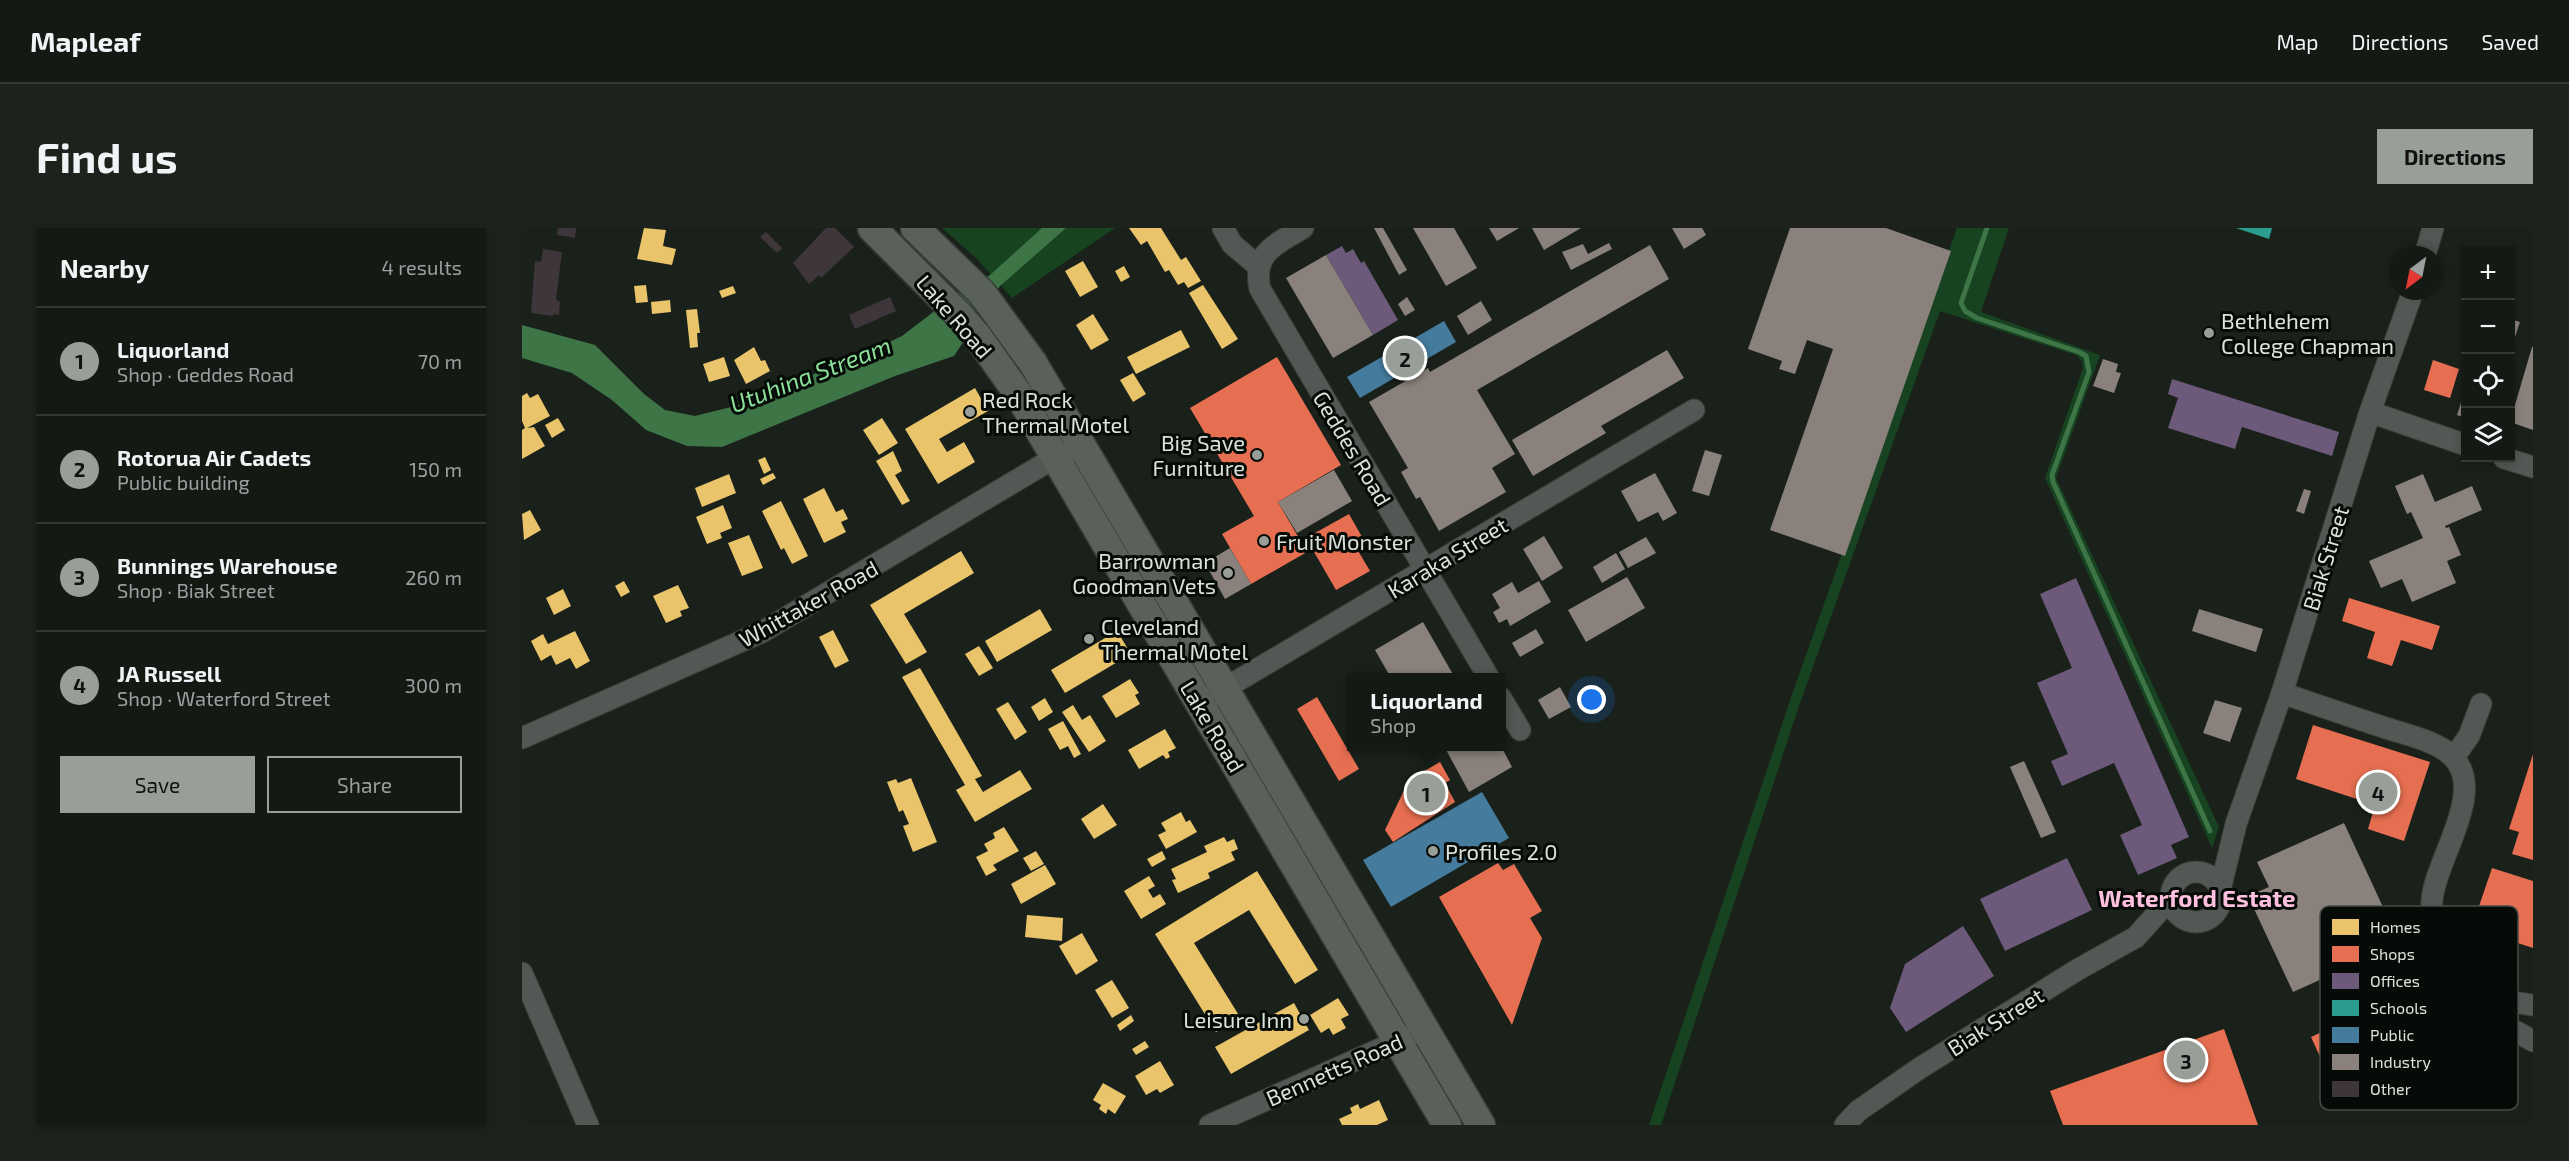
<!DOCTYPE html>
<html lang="en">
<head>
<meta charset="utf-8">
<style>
	body { margin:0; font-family:"Exo 2",sans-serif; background:#1d221d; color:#f1f3f6 }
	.controls { position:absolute; right:18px; top:18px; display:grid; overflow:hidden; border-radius:0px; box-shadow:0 3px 9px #0003 }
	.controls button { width:54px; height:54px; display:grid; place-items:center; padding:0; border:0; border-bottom:2px solid #333834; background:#141914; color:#f1f3f6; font:30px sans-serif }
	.compass { position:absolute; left:1867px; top:18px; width:54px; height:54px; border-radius:50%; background:#141914; box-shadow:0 3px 9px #0003; rotate:212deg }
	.you { position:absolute; left:1070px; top:472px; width:21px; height:21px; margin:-15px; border:4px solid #fff; border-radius:50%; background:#1a73e8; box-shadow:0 0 0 9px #1a73e833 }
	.badge { display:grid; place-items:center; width:39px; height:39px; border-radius:50%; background:#979f98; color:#111; font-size:20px; font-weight:700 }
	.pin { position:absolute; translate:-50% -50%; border:3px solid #fff; box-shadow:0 2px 6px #0006 }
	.popup { position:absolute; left:825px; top:445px; width:159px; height:78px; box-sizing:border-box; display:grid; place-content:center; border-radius:0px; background:#141914; filter:drop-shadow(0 2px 4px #0005); font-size:20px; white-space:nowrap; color:#9da0a0 }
	.popup b { font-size:22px; color:#f1f3f6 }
	.popup::after { content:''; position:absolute; left:50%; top:100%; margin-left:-12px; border:12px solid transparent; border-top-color:#141914 }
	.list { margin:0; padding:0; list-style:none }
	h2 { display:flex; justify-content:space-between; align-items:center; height:78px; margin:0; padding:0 24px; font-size:26px }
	h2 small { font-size:20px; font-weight:400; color:#9da0a0 }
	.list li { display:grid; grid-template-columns:39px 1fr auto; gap:18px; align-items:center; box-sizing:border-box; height:108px; padding:0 24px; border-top:2px solid #333834 }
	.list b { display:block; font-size:22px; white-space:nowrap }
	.list p { margin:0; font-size:20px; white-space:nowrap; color:#9da0a0 }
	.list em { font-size:20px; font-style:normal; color:#9da0a0 }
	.actions { display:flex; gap:12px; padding:18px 24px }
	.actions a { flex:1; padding:14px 0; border:2px solid #979f98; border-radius:0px; text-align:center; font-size:21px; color:#979f98 }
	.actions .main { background:#979f98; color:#111 }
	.icon { flex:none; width:33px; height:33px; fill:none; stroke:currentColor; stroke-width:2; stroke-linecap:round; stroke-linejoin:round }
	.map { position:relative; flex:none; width:2011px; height:897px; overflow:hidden; border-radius:0px }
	header { display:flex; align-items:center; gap:36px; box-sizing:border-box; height:84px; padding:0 30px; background:#141914; border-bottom:2px solid #333834 }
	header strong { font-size:28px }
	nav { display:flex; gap:33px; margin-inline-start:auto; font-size:21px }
	.intro { display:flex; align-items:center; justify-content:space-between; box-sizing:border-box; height:144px; padding:0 36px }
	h1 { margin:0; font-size:42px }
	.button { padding:15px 27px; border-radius:0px; background:#979f98; color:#111; font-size:21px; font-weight:700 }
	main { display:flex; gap:36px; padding:0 36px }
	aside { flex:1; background:#141914; border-radius:0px; box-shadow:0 3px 9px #0003 }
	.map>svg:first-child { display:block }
	.green { fill:#174321 }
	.water { fill:#3d7547 }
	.homes { fill:#e9c46a }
	.shops { fill:#e76f51 }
	.offices { fill:#6d597a }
	.schools { fill:#2a9d8f }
	.public { fill:#457b9d }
	.industry { fill:#8a817c }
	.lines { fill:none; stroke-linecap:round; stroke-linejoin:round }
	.stream { stroke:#3d7547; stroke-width:5 }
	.building { fill:#3e363a }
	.street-casing { stroke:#383d39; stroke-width:23 }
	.secondary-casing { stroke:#383d39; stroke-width:31 }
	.street { stroke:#535854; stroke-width:21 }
	.secondary { stroke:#59615a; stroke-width:28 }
	.poi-dot { fill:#979f98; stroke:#060b07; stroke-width:2 }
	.labels { text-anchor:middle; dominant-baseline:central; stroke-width:6; stroke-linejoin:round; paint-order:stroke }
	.street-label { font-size:22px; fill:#dae3db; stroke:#060b07 }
	.poi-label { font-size:22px; fill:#dae3db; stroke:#060b07; text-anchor:start }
	.water-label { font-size:24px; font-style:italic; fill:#8be199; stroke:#060b07 }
	.neighbourhood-label { font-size:24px; font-weight:bold; fill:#fec0de; stroke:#060b07 }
	.key { fill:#060b07; stroke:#464c47; stroke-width:1.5 }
	.key-label { font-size:16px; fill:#dae3db }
</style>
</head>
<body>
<header>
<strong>Mapleaf</strong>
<nav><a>Map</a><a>Directions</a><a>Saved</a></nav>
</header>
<div class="intro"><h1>Find us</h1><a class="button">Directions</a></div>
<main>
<aside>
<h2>Nearby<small>4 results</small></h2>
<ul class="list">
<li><span class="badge">1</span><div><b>Liquorland</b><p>Shop · Geddes Road</p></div><em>70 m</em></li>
<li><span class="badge">2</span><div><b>Rotorua Air Cadets</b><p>Public building</p></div><em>150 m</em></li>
<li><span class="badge">3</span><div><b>Bunnings Warehouse</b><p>Shop · Biak Street</p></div><em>260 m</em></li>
<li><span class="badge">4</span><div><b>JA Russell</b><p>Shop · Waterford Street</p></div><em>300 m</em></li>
</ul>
<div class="actions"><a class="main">Save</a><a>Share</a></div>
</aside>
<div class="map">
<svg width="2011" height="897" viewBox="0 0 2011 897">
	<rect width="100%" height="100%" fill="#1a211b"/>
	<g class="green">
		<path d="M420,0h173l-103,70 -36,-40z"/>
		<path d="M1435,0h52l-28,84 119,43 -44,123 163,349 -7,21 -167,-370 38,-110 -1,-7 -6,-6 -136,-44 -141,395 -138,419h-12l140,-422z"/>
	</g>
	<path class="water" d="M520,0h24l-66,58 -46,70 -59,20 -173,71 -35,-1 -41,-16 -34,-30 -40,-27 -50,-15v-33l73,20 49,49 21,16 30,6 52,-13 8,-6 105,-41 42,-20 56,-43 32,-18z"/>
	<g class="homes">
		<path d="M122,0l22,2 -3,16 13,3 -4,16 -35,-6z"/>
		<path d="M607,0h32l20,32 5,-3 15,24 -13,7 -4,-6 -6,3 -9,-15 -4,2 -18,-31 -6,4z"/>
		<path d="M561,33l15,26 -18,10 -15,-26z"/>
		<path d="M602,38l6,11 -9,5 -6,-11z"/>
		<path d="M124,57l2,17 -12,1 -2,-17z"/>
		<path d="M681,57l35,54 -16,10 -33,-56z"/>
		<path d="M211,58l3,7 -14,5 -3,-7z"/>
		<path d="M148,72l1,12 -19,2 -1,-12z"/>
		<path d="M175,81l3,24h-3l1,14 -8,1 -4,-38z"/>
		<path d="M571,86l16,26 -18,10 -15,-25z"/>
		<path d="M659,102l9,17 -54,27 -9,-17z"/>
		<path d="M232,119l7,14 4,-1 5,11 -24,13 -12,-24z"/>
		<path d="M202,129l6,19 -21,6 -6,-18z"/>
		<path d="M611,145l13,21 -13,8 -13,-22z"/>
		<path d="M453,160l13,23 -49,28 8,13 17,-10 11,20 -37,22 -33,-55z"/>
		<path d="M5,165l3,5 8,-4 12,22 -23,12 7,-1 11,19 -23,13v-29l3,-2 -3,-7v-25z"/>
		<path d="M36,190l7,12 -13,8 -7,-13z"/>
		<path d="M360,190l16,25 -19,12 -16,-25z"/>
		<path d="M371,223l9,20 -7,4 15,26 -8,4 -26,-44z"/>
		<path d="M243,229l6,13 -7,4 -6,-14z"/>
		<path d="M251,245l3,5 -13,7 -3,-6z"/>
		<path d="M207,246l7,19 -34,14 -7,-19z"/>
		<path d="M302,260l12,24 7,-3 5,10 -7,3 5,10 -22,11 -21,-44z"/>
		<path d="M259,273l27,55 -16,8 -8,-16 -3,2 -19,-39z"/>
		<path d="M201,277l9,23 -12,5 2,5 -15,6 -11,-27z"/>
		<path d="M8,282l11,20 -17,10 -2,-26z"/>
		<path d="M227,307l14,33 -21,8 -14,-33z"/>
		<path d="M439,323l13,22 -70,41 23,38 -21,12 -36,-59z"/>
		<path d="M102,353l6,11 -9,5 -6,-11z"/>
		<path d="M156,357l11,23 -9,3 2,5 -16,7 -13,-27z"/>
		<path d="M41,361l8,17 -17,9 -8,-17z"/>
		<path d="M518,381l12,21 -55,32 -12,-21z"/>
		<path d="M311,402l16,31 -14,7 -16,-31z"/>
		<path d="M53,403l15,30 -14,8 -6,-11 -14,7 -5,-10 -10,6 -10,-20 12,-7 5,10z"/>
		<path d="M595,403l14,23 -66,39 -14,-23z"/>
		<path d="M457,418l14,22 -14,8 -14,-22z"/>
		<path d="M398,440l62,108 -7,3 8,13 37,-22 12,19 -57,33 -19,-32 9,-5 -63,-108z"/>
		<path d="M608,451l9,14 -4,2 5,9 -24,14 -14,-22z"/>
		<path d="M523,470l8,14 -14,9 -8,-14z"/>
		<path d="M486,474l19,30 -12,8 -19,-31z"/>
		<path d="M551,477l9,15 8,-5 16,26 -17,11 -27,-40z"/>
		<path d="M541,493l18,33 -7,4 -6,-12 -8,4 -12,-21z"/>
		<path d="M643,501l11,19 -8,4 2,5 -4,2 -3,-4 -24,14 -11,-19z"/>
		<path d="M389,550l26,64 -24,10 -10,-26 6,-2 -6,-14 -4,2 -12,-30 9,-3 2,4z"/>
		<path d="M581,576l14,21 -23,14 -13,-20z"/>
		<path d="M659,584l5,10 4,-2 7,12 -31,17 -8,-14 8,-4 -5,-8z"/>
		<path d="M482,599l15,24 -26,14 4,5 -11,6 -10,-19 12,-6 -4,-7 11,-6 -2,-5z"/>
		<path d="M702,609l3,5 7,-3 4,10 -7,3 4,8 -27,13 2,5 -32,15 -6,-13 4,-1 -5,-10 36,-17 -3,-6z"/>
		<path d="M514,623l8,13 -13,7 -8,-13z"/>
		<path d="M640,623l4,8 -14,8 -5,-8z"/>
		<path d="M523,637l11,19 -35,20 -10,-20z"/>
		<path d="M735,643l61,99 -23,14 -46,-74 -55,33 46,74 -24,15 -61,-98z"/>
		<path d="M627,648l6,10 -7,4 5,8 7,-4 6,10 -25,15 -17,-28z"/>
		<path d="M505,687l36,3 -1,23 -37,-4z"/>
		<path d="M560,705l16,28 -22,14 -17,-29z"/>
		<path d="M590,752l17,28 -17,10 -17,-28z"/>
		<path d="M816,770l11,17 -8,4 5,9 -13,7 -4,-7 -8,5 -11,-18z"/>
		<path d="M772,775l15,27 -78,44 -16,-27z"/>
		<path d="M609,787l3,6 -14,10 -3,-6z"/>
		<path d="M623,813l4,6 -13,8 -4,-6z"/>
		<path d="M638,833l14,24 -14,8 -3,-4 -11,6 -11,-19z"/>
		<path d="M581,855l23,13 -11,18 -7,-5 -2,5 -7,-5 2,-4 -8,-5z"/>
		<path d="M857,872l9,20 -11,5h-35l-3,-6 13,-6 -2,-5 8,-4 2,5z"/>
	</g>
	<g class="shops">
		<path d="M755,129l64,108 -63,37 29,50 -56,32 -29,-50 32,-18 -64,-108z"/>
		<path d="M1911,132l26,9 -9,29 -26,-8z"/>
		<path d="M827,286l17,30 -9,5 13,22 -34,19 -30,-52z"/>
		<path d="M1827,370l91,28 -8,24 -31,-10 -9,26 -25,-8 8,-26 -33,-11z"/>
		<path d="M795,469l42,72 -20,12 -42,-72z"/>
		<path d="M1791,497l117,37 -26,79 -36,-12 7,-24 -79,-26z"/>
		<path d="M2011,526v106l-21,-6 7,-22 -10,-3z"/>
		<path d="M918,534l10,18 -5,3 10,19 -62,40 -8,-12 24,-50z"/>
		<path d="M976,635l5,7 11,-6 28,47 -12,7 12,20 -30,87 -73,-128z"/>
		<path d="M1970,640l41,13v67l-49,-16 -8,-17z"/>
		<path d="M1902,757l17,37 -113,52 -17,-37z"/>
		<path d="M1702,801l34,96h-195l-13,-34z"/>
	</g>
	<g class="offices">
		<path d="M820,18l4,7 7,-4 8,14 3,-2 34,59 -25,15 -47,-80z"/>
		<path d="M1650,151l167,53 -7,24 -90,-29 -7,22 -67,-21 10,-30 -10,-4z"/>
		<path d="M1554,350l113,259 -18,8 6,13 -39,17 -18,-40 22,-10 -28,-62 -52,23 -11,-25 17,-7 -31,-71 35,-15 -32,-74z"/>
		<path d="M1545,630l25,52 -87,41 -25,-52z"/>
		<path d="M1441,698l31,50 -88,56 -16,-24 15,-44z"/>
	</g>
	<path class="schools" d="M1714,0h36l-3,11z"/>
	<g class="public">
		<path d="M922,93l12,21 -96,56 -13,-21z"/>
		<path d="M960,564l27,46 -118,69 -28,-47z"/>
	</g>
	<g class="industry">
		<path d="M852,0h9l24,42 -8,5z"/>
		<path d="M891,0h41l23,40 -31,18z"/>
		<path d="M967,0h30l-22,13z"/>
		<path d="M1010,0h49l-37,22z"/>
		<path d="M1150,0h30l4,7 -22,14z"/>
		<path d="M1268,0h96l65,23 -106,305 -75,-26 63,-181 -26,-9 -12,34 -16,-5 3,-8 -34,-12z"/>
		<path d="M1087,15l3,6 -41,21 -9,-18 21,-8 5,10z"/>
		<path d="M1128,17l19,34 -192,111 38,64 -23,14 14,24 -67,39 -19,-34 -4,2 -15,-27 7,-4 -39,-66 59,-34 2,4z"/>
		<path d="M804,27l47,80 -40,23 -47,-80z"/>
		<path d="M885,69l8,13 -10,6 -7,-12z"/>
		<path d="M959,73l11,19 -24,15 -11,-19z"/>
		<path d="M1988,91l10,3 -9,27h-1z"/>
		<path d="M2010,119h1v83l-23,-8z"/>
		<path d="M1145,122l17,28 -83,48 5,7 -73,43 -21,-36z"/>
		<path d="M1581,131l15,5 -2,8 5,1 -7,20 -21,-7z"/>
		<path d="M1943,162h1v28l-9,-3z"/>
		<path d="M1183,222l17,5 -13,41 -17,-5z"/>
		<path d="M812,242l18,31 -55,32 -19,-31z"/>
		<path d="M1133,245l22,40 -14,8 -5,-9 -20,10 -17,-31z"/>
		<path d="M1901,246l12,28 37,-16 10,24 -37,16 1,2 3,-1 12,28 -14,6 9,22 -44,19 -10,-23 -21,9 -12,-27 54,-23 -12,-26 -4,2 -12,-28z"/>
		<path d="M1782,261l7,2 -7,23 -8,-3z"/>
		<path d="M1022,308l19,32 -21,13 -19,-32z"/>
		<path d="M1124,309l10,16 -28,15 -9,-16z"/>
		<path d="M708,320l21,36 -26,15 -20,-36z"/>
		<path d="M1094,325l9,16 -23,14 -9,-16z"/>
		<path d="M1105,349l18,31 -59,34 -18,-32z"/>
		<path d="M1017,353l12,21 -41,24 -3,-7 -8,4 -6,-11 7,-4 -8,-14 20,-12 6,11z"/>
		<path d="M1677,381l64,20 -7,23 -64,-21z"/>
		<path d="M901,394l32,56h-64l-16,-28z"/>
		<path d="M1014,401l8,14 -24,14 -8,-14z"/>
		<path d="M1038,459l11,20 -22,12 -11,-19z"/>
		<path d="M1693,472l27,8 -12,34 -27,-9z"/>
		<path d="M922,518h57l11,21 -43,25z"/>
		<path d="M1502,533l32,71 -15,6 -31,-71z"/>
		<path d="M1822,595l45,97 -58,27 11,23 -49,22 -45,-96 21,-9 -12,-25z"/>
	</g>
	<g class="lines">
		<path class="stream" d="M1465,0l-26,75 4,8 12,7 102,34 7,4 3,16 -37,103 1,7 157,349"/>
	</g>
	<g class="building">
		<path d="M36,0h18l-1,10 -18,-3z"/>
		<path d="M304,0h9l19,19 -33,31 -2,-3 -10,9 -16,-21z"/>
		<path d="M244,4l16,16 -5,5 -17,-16z"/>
		<path d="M21,21l19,3 -6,47 4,3 -1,13 -5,-1 -1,2 -22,-3 4,-52 6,1z"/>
		<path d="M368,69l6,14 -41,18 -6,-14z"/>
	</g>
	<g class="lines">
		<defs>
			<g id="street">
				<path d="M701,0l9,16 26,22"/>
				<path d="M781,0c-27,16 -51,25 -43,61l229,389"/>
				<path d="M1903,27l8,-27"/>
				<path d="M1848,184l96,33"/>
				<path d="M1982,230l29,9"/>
				<path d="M1760,465c35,12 70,24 104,35 21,7 51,13 67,29 34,35 -18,103 -21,143 -3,27 30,91 50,110 12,11 36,22 51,31"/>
				<path d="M690,468l482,-286"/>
				<path d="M979,470l19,32"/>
				<path d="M0,510l240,-106 282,-168 24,-11"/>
				<path d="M1932,529l15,-21 12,-32"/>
				<circle cx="1674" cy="669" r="25"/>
				<path d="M1698,662l16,-66 46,-131 88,-281 43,-121"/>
				<path d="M0,745l66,152"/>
				<path d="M1948,765l28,7 35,5"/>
				<path d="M688,897l199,-89"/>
				<path d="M1323,897l13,-14 62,-43 157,-98 59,-33 35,-39"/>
			</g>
			<g id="secondary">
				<path d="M350,0l86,86 20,23 39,55 430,733"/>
				<path d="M393,0l67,65 51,70 448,762"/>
			</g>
		</defs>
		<use href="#street" class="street-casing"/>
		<use href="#secondary" class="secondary-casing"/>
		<use href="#street" class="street"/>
		<use href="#secondary" class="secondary"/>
	</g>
	<g class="poi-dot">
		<circle cx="1687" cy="105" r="6"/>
		<circle cx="448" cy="184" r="6"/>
		<circle cx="735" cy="227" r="6"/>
		<circle cx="742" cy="313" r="6"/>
		<circle cx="706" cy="345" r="6"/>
		<circle cx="567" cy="411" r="6"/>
		<circle cx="911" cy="623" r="6"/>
		<circle cx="782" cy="791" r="6"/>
	</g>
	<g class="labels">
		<g class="street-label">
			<text transform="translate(433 88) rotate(49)">Lake Road</text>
			<text transform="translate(831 220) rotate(59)">Geddes Road</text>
			<text transform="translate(925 329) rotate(-31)">Karaka Street</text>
			<text transform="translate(1803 330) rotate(-73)">Biak Street</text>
			<text transform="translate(286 375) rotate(-29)">Whittaker Road</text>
			<text transform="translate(691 498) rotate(59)">Lake Road</text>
			<text transform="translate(1473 793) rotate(-32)">Biak Street</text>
			<text transform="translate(812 841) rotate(-24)">Bennetts Road</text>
		</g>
		<g class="poi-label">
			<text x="1699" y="92">Bethlehem<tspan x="1699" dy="25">College Chapman</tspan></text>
			<text x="460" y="171">Red Rock<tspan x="460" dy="25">Thermal Motel</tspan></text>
			<text x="723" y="214" text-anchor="end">Big Save<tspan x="723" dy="25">Furniture</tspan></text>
			<text x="754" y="313">Fruit Monster</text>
			<text x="694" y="332" text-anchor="end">Barrowman<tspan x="694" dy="25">Goodman Vets</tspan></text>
			<text x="579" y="398">Cleveland<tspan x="579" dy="25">Thermal Motel</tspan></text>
			<text x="923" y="623">Profiles 2.0</text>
			<text x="770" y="791" text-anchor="end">Leisure Inn</text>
		</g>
		<g class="water-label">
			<text transform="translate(288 146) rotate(-21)">Utuhina Stream</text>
		</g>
		<g class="neighbourhood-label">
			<text x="1675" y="669">Waterford Estate</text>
		</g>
	</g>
	<rect x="1798" y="678" width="198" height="204" rx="9" class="key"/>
	<rect x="1810" y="691" width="27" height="16" fill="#e9c46a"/>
	<rect x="1810" y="718" width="27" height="16" fill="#e76f51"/>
	<rect x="1810" y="745" width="27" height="16" fill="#6d597a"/>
	<rect x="1810" y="772" width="27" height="16" fill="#2a9d8f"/>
	<rect x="1810" y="799" width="27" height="16" fill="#457b9d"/>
	<rect x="1810" y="826" width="27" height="16" fill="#8a817c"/>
	<rect x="1810" y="853" width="27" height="16" fill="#3e363a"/>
	<g class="key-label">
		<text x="1848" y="705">Homes</text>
		<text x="1848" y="732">Shops</text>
		<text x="1848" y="759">Offices</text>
		<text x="1848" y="786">Schools</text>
		<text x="1848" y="813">Public</text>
		<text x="1848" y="840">Industry</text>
		<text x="1848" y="867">Other</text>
	</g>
</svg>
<div class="controls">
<button>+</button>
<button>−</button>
<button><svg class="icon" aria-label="locate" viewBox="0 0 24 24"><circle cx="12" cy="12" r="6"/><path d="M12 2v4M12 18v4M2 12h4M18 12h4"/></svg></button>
<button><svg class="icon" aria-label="layers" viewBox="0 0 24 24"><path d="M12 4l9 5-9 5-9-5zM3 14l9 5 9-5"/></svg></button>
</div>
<svg class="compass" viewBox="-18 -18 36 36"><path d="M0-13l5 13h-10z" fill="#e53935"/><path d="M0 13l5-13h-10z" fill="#9da0a0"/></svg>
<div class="you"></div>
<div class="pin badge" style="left:904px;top:565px">1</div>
<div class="popup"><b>Liquorland</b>Shop</div>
<div class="pin badge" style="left:883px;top:130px">2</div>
<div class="pin badge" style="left:1664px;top:832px">3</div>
<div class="pin badge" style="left:1856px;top:564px">4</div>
</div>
</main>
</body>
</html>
